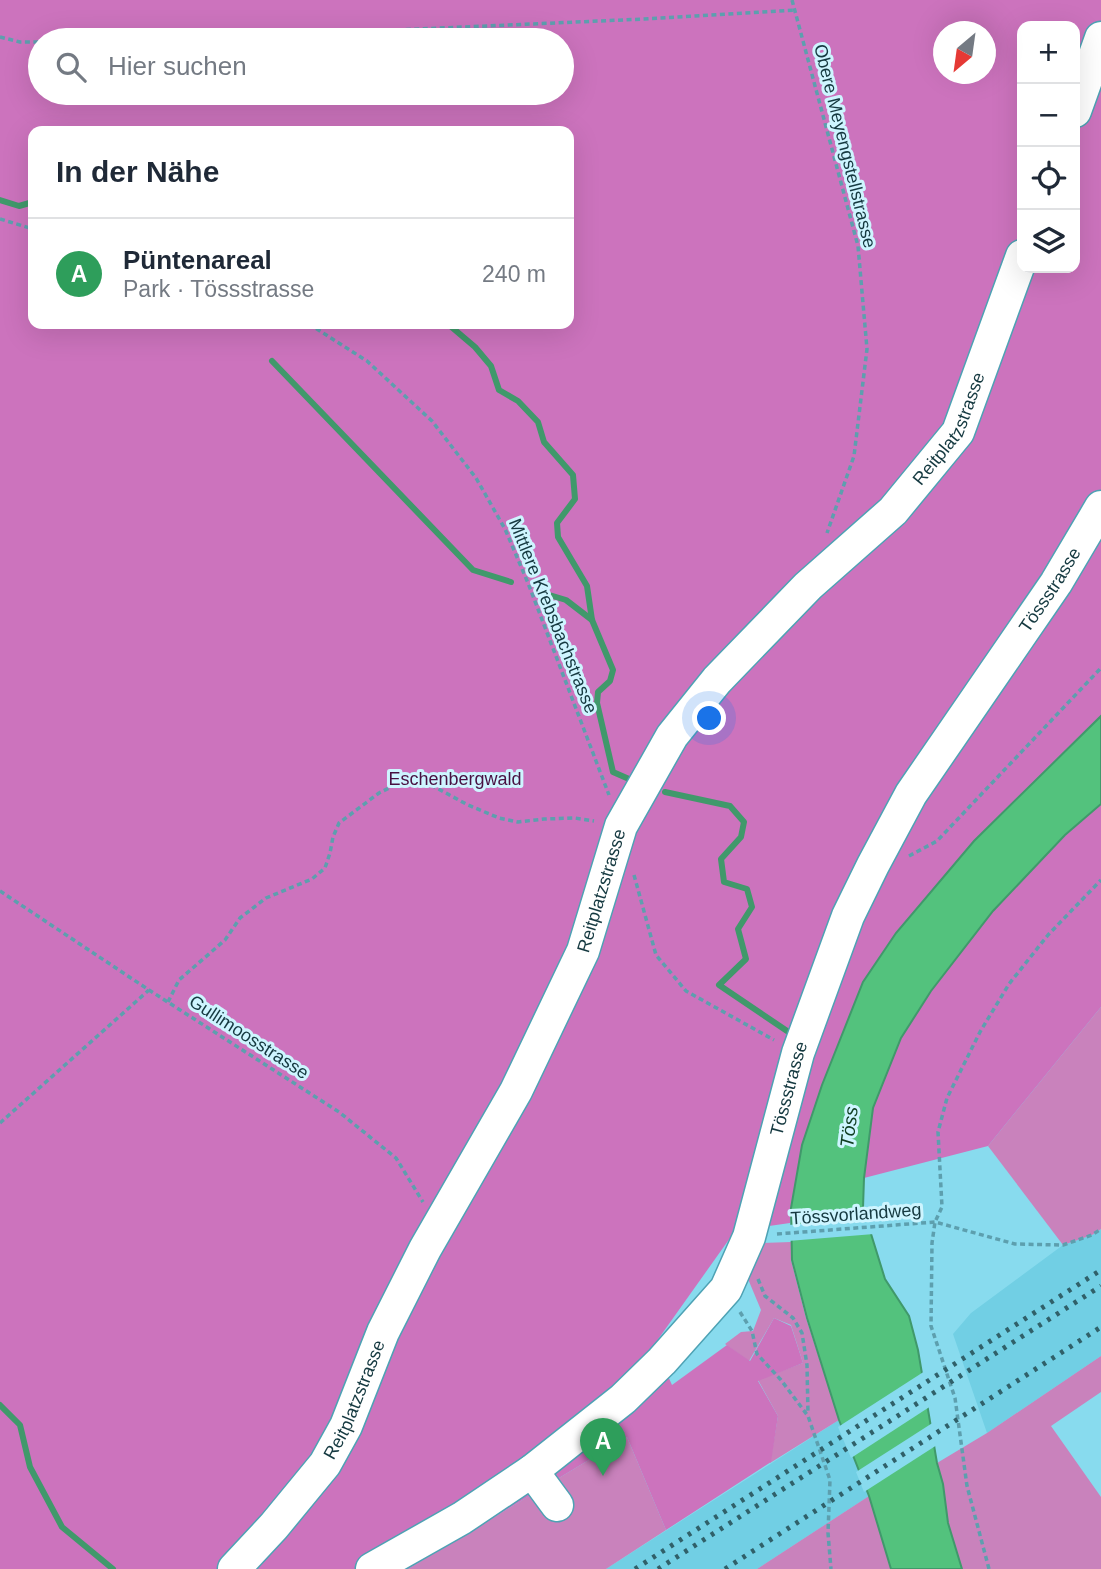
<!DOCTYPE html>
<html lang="de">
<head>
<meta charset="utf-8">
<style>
	body { margin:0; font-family:Arial,sans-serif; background:#f6f6f7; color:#1f2937 }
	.controls { position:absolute; right:21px; top:21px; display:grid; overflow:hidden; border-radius:14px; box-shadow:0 7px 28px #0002 }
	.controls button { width:63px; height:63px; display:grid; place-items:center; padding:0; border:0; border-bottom:2px solid #e0e1e3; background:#fff; color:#1f2937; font:35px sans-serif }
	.compass { position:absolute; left:933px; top:21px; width:63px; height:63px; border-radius:50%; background:#fff; box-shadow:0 7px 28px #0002; rotate:209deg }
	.you { position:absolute; left:710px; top:719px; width:24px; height:24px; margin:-18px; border:5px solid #fff; border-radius:50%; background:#1a73e8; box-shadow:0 0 0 10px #1a73e833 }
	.badge { display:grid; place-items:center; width:46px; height:46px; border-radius:50%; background:#2563eb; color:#fff; font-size:23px; font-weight:700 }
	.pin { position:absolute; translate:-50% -58px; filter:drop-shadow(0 2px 4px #0008) }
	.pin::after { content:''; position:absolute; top:37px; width:24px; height:21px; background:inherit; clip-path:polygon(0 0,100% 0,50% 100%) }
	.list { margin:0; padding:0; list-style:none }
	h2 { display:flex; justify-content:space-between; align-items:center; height:91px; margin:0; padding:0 28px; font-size:30px }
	h2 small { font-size:23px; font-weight:400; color:#747a83 }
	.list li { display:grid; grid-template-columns:46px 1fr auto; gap:21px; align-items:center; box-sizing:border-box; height:112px; padding:0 28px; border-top:2px solid #e0e1e3 }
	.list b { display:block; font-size:26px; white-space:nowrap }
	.list p { margin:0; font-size:23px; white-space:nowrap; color:#747a83 }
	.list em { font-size:23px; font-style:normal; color:#747a83 }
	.icon { flex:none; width:38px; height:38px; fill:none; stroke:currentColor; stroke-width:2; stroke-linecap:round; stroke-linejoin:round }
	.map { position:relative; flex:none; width:1101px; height:1569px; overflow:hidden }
	.search { position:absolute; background:#fff; box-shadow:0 7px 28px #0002; left:28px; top:28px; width:546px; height:77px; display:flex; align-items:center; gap:18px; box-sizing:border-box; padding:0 24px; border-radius:38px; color:#747a83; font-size:26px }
	.panel { position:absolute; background:#fff; box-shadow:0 7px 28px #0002; left:28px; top:126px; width:546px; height:203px; border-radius:14px }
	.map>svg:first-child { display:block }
	.built { fill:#71cfe4 }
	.green { fill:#c982bc }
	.forest { fill:#cc73bd; fill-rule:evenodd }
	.water { fill:#53c27d; stroke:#40996b; stroke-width:2 }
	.pier { fill:#88dbee }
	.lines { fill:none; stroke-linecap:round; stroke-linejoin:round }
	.stream { stroke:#40996b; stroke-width:6 }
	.minor-casing { stroke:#4ea2b4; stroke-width:35 }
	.path { stroke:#5d9fae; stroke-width:3.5; stroke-dasharray:5 3.5; stroke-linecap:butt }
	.minor { stroke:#fff; stroke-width:32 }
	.rail { stroke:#306069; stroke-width:5; stroke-dasharray:3.5 7; stroke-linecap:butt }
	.labels { text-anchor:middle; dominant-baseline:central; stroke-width:6; stroke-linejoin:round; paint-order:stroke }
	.street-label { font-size:18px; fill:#153940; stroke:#cef5ff }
	.park-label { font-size:18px; fill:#481041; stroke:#cef5ff }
	.water-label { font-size:19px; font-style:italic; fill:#124024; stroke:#cef5ff }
</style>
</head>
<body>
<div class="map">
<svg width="1101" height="1569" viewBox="0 0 1101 1569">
	<rect width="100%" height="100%" fill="#88dbee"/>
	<g class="built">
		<path d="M1101,1229v127l-114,77 -34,-99 18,-21 92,-68 29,-10z"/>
		<path d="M839,1420l30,76 -112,73h-151z"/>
	</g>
	<g class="green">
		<path d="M1101,1007v222l-9,6 -29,10 -75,-99z"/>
		<path d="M791,1242v18l15,58 33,102 -69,43 8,-47 -20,-36 45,-17 -12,-38 -17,-7 -25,43 -24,-17 16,-12 12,-1 8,-21 -18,-43 18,-24z"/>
		<path d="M1101,1356v36l-50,34 50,71v72h-139l-14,-46 -5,-39 -6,-21 50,-30z"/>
		<path d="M627,1437l39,93 -60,39h-198z"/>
		<path d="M869,1496l22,73h-134z"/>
	</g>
	<g class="forest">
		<path d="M0,0h1101v716l-127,125 -78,92 -33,49 -41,103 -20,60 -12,78 -55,8 -81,114 18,40 55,-40 23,16 24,-43 17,8 12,37 -45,18 20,35 -7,46 -105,68 -39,-93 -219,132h-408zM1022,26h53v242h-53zM944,32h42v42h-42zM40,40h522v53h-522zM33,131h536v193h-536z"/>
		<path d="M1101,804v203l-113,139 -124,32 9,-70 28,-70 30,-47 62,-80 73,-76z"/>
	</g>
	<path class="water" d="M1101,716v88l-36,31 -72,76 -62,80 -30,47 -28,70 -9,70 -1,30 22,71 24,37 9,34 19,113 6,21 5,39 14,46h-71l-22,-73 -30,-76 -32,-102 -15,-58 -1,-52 11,-63 20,-60 41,-103 33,-49 78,-92z"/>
	<g class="pier">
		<path d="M870,1219l4,15 -86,7v-16z"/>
		<path d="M925,1371l6,35 -80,52 -13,-31z"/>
		<path d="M934,1422l3,23 -73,47 -8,-20z"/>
	</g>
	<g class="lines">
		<g class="stream">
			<path d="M0,200l19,6 14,-4"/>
			<path d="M448,324l27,23 16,19 8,24 19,11 20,21 6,20 29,33 2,24 -18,24 1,14 29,49 5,34 21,50 -3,11 -12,11 -1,11 16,69 16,7 9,1"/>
			<path d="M272,361l201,209 38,12"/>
			<path d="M546,594l20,6 26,20"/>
			<path d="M665,792l65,14 14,16 -3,15 -20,22 3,23 23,7 5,18 -14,22 8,30 -27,26 74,50"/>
			<path d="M0,1405l20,20 10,42 32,60 51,42"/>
		</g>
		<defs>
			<g id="minor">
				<path d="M1075,111l26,-73"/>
				<path d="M532,1471l25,34"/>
				<path id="s1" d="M234,1569l40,-43 51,-62 21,-38 37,-94 42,-83 91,-158 67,-140 38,-125 51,-90 45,-56 91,-94 85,-75 65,-79 64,-176"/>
				<path id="s2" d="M372,1569l90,-51 70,-47 91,-72 39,-38 64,-72 23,-52 49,-184 50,-137 25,-51 38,-71 145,-211 45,-76"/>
			</g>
		</defs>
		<use href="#minor" class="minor-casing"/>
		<g class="path">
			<path d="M792,0l66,246 9,103 -13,107 -27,77"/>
			<path d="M0,37l20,5h20"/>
			<path d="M168,40l476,-21 151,-9"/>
			<path d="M0,219l33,10"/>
			<path d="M309,324l58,37 65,60 44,57 29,51 23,54 81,212"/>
			<path d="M909,856l28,-15 164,-173"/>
			<path d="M634,875l22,80 30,36 88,49"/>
			<path d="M0,891l149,99 190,122 57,46 27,44"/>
			<path d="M168,1002l11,-22 46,-40 15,-22 26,-20 46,-19 13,-11 5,-15 3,-16 6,-14 40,-30 22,-11 19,-3 48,26 31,13 19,4 26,-3 31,-1 19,3"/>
			<path d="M0,1123l149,-133"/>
			<path d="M777,1234l158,-12 80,22 48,1 29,-10 9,-6"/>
			<path d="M758,1279l7,17 28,22 9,15 5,32 1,49"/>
			<path d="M740,1312l12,19 5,23 24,26 27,36 22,64 -2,53 3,36"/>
			<path d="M989,1569l-22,-83 -12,-88 -24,-72 1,-83 3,-21 7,-15 -4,-75 9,-34 33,-66 29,-48 39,-49 53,-55"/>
		</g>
		<use href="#minor" class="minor"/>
		<g class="rail">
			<path d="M635,1569l466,-299"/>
			<path d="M658,1569l443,-283"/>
			<path d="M725,1569l376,-242"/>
		</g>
	</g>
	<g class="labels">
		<g class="street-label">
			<text transform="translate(845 146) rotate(76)">Obere Meyengstellstrasse</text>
			<text stroke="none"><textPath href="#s1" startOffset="1365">Reitplatzstrasse</textPath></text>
			<text stroke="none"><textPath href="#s2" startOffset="1232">Tössstrasse</textPath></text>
			<text transform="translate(553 616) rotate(68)">Mittlere Krebsbachstrasse</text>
			<text stroke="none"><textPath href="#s1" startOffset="777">Reitplatzstrasse</textPath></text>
			<text transform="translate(249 1037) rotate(33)">Gullimoosstrasse</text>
			<text stroke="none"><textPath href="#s2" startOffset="665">Tössstrasse</textPath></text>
			<text transform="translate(856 1214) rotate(-4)">Tössvorlandweg</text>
			<text stroke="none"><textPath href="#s1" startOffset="210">Reitplatzstrasse</textPath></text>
		</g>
		<g class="park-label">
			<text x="455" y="779">Eschenbergwald</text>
		</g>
		<g class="water-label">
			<text transform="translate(849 1127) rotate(-83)">Töss</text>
		</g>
	</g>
</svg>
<div class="controls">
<button>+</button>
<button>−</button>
<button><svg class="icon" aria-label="locate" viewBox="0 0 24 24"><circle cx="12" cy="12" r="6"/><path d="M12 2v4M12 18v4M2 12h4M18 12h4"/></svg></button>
<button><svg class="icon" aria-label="layers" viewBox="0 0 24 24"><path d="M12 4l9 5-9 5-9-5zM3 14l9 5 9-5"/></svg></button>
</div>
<svg class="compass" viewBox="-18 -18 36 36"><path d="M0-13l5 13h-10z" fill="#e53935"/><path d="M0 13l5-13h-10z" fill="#747a83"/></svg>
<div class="you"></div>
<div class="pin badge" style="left:603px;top:1476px;background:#2e9e5b">A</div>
<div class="search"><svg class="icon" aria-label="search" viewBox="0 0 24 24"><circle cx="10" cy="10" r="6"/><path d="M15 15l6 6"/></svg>Hier suchen</div>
<section class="panel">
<h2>In der Nähe<small></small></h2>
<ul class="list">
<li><span class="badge" style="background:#2e9e5b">A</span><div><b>Püntenareal</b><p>Park · Tössstrasse</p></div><em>240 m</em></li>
</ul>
</section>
</div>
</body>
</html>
